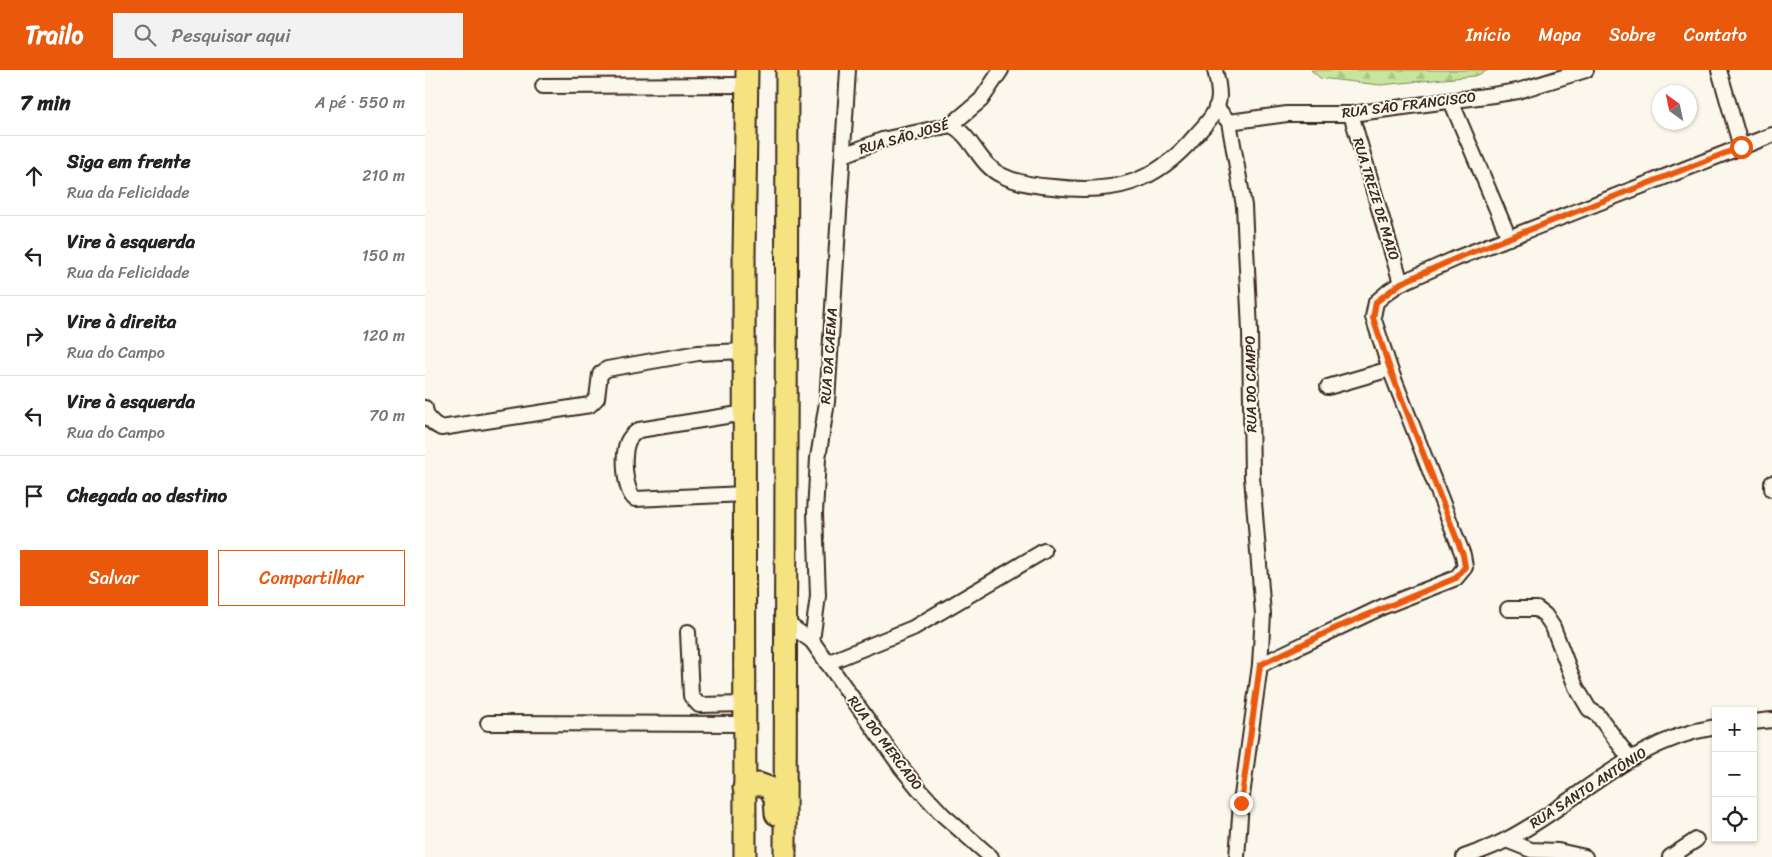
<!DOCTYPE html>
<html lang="pt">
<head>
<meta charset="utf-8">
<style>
	body { margin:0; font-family:Sriracha,sans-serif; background:#f2f2f2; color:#222 }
	.controls { position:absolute; right:15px; bottom:15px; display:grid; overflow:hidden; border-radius:0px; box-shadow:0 1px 4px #0004 }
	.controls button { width:45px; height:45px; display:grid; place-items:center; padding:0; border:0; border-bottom:1px solid #e0e0e0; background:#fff; color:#222; font:25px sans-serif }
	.compass { position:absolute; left:1227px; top:15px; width:45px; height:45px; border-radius:50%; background:#fff; box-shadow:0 1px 4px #0004; rotate:327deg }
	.stop { position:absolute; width:15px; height:15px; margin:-11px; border:4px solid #ea580c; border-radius:50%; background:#fff }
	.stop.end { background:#ea580c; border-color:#fff; box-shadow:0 1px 5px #0008 }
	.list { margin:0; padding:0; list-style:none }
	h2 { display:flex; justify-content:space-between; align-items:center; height:65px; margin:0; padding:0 20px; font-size:21px }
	h2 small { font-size:16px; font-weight:400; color:#767676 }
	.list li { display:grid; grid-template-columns:32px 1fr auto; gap:15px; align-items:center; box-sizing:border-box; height:80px; padding:0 20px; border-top:1px solid #e0e0e0 }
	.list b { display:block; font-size:19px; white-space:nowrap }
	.list p { margin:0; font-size:16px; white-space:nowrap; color:#767676 }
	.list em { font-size:16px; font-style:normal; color:#767676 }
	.actions { display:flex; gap:10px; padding:15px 20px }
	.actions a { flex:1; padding:11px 0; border:1px solid #ea580c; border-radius:0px; text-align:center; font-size:18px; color:#ea580c }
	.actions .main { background:#ea580c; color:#fff }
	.icon { flex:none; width:28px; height:28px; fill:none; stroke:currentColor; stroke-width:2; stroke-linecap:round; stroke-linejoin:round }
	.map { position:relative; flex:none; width:1347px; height:787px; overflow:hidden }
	header { display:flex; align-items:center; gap:30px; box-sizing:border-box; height:70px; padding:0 25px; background:#ea580c; color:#fff }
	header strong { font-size:24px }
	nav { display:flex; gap:28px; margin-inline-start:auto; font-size:18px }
	.search { width:350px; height:45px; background:#f2f2f2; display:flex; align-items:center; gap:12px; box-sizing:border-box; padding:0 18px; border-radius:0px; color:#767676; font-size:19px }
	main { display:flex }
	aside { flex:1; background:#fff }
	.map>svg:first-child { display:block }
	.forest { fill:url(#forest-firs); stroke:#80885e }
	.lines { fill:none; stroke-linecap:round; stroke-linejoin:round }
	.minor-casing { stroke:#3b2a1e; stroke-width:18 }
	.highway-casing { stroke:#3b2a1e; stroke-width:25 }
	.minor { stroke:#fbf7ec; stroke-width:14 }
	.highway { stroke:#f5e382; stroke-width:21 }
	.route { stroke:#ea580c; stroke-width:6 }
	.labels { text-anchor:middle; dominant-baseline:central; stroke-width:4; stroke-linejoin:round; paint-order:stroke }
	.street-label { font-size:14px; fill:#3b2a1e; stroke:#fbf7ec }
</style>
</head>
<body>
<header>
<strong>Trailo</strong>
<div class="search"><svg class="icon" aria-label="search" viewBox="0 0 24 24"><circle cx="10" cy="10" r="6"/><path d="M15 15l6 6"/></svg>Pesquisar aqui</div>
<nav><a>Início</a><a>Mapa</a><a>Sobre</a><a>Contato</a></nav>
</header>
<main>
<aside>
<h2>7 min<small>A pé · 550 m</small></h2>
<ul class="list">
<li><svg class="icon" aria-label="ahead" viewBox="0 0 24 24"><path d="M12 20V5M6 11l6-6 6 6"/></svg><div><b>Siga em frente</b><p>Rua da Felicidade</p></div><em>210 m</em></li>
<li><svg class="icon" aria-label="left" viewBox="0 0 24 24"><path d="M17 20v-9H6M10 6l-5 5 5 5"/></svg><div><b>Vire à esquerda</b><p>Rua da Felicidade</p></div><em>150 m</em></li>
<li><svg class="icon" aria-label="right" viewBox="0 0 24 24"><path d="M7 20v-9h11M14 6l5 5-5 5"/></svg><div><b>Vire à direita</b><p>Rua do Campo</p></div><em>120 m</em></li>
<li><svg class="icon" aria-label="left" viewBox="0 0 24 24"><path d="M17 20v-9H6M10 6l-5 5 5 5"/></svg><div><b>Vire à esquerda</b><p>Rua do Campo</p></div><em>70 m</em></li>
<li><svg class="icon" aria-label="arrive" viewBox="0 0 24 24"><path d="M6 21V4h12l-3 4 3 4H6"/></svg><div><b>Chegada ao destino</b></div></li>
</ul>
<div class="actions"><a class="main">Salvar</a><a>Compartilhar</a></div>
</aside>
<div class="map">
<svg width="1347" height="787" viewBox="0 0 1347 787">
	<defs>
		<pattern id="forest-firs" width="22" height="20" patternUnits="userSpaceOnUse" patternTransform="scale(1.25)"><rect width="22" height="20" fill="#c6e59d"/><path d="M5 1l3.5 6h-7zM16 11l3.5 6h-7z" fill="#abc587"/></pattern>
	</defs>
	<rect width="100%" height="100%" fill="#fbf7ec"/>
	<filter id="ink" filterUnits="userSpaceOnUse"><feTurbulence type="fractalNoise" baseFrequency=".02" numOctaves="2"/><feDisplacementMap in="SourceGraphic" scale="10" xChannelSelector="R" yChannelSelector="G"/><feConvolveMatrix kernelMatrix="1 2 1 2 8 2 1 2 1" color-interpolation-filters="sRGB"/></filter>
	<g filter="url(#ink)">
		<path class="forest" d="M886,0h178l-14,6 -95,9 -60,-7z"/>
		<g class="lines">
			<defs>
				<g id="minor">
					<path d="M1294,0l22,77"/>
					<path d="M118,16l204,-1"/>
					<path d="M1026,31l58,137"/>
					<path d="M791,37l13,15 15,84 6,125 2,146 11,137 -3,51 -19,138 -4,54"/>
					<path d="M926,44l50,169"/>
					<path d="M804,52l58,-8h64l142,-19 25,-4 68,-21"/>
					<path d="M526,55c22,11 27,39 50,50 16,8 35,11 52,12 61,7 102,-3 143,-52 10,-11 22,-23 23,-38 0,-9 -2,-19 -4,-27"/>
					<path d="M419,85l38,-15 69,-15 30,-25 20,-30"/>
					<path d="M903,317l62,-18"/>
					<path d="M0,338c1,10 8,16 16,20l149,-23 7,-7 3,-24 7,-5 91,-16 47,-2"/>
					<path d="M320,343l-106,17c-3,2 -7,5 -9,8 -9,11 -6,53 5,61l110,-5"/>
					<path d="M1347,413v6"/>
					<path d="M1083,539h29l8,6 8,12 23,60 13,22 9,6 32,44"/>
					<path d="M360,552l27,19 89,126 18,22 24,26 48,42"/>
					<path d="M263,562l3,64 8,9 47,-1"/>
					<path d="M387,571l6,-45 -3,-83 3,-55 9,-56 21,-332"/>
					<path d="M402,593l86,-35 131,-77"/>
					<path d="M835,595l122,-58 74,-29 9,-11 -2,-12 -73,-186 -17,-52 3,-15 13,-11 12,-8 56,-25 315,-123"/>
					<path d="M1328,652l19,-2"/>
					<path d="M63,653l257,1"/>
					<path d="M1081,770l25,10 27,1 27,6"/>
					<path d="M1039,787c14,-5 29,-10 42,-17 72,-37 125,-100 210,-113"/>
					<path d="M1245,787l26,-17"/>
				</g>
				<g id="highway">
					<path d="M319,718l15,-4 11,4 5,11 1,15"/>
					<path d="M320,787l-1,-604 3,-183"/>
					<path d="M360,787l2,-787"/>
				</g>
			</defs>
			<use href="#minor" class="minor-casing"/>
			<use href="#highway" class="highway-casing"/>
			<use href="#minor" class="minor"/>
			<use href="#highway" class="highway"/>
		</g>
	</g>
	<g class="lines" filter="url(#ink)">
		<path class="route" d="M816,733l19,-138 76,-37 120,-50 9,-11 -2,-12 -73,-186 -17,-51 3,-16 25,-19 56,-25 284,-111"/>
	</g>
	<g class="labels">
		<g class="street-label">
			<text transform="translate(984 35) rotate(-7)">RUA SÃO FRANCISCO</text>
			<text transform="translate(479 67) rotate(-16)">RUA SÃO JOSÉ</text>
			<text transform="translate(951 129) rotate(73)">RUA TREZE DE MAIO</text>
			<text transform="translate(404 286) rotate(-86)">RUA DA CAEMA</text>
			<text transform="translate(826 314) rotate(-91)">RUA DO CAMPO</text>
			<text transform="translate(460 673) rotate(53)">RUA DO MERCADO</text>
			<text transform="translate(1163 718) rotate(-33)">RUA SANTO ANTÔNIO</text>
		</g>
	</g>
</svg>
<div class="controls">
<button>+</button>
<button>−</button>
<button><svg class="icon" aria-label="locate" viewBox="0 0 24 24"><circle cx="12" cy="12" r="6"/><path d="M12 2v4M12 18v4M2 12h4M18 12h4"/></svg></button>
</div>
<svg class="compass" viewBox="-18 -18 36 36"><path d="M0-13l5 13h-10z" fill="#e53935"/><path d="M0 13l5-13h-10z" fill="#767676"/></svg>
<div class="stop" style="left:1316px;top:77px"></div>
<div class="stop end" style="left:816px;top:733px"></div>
</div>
</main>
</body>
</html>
